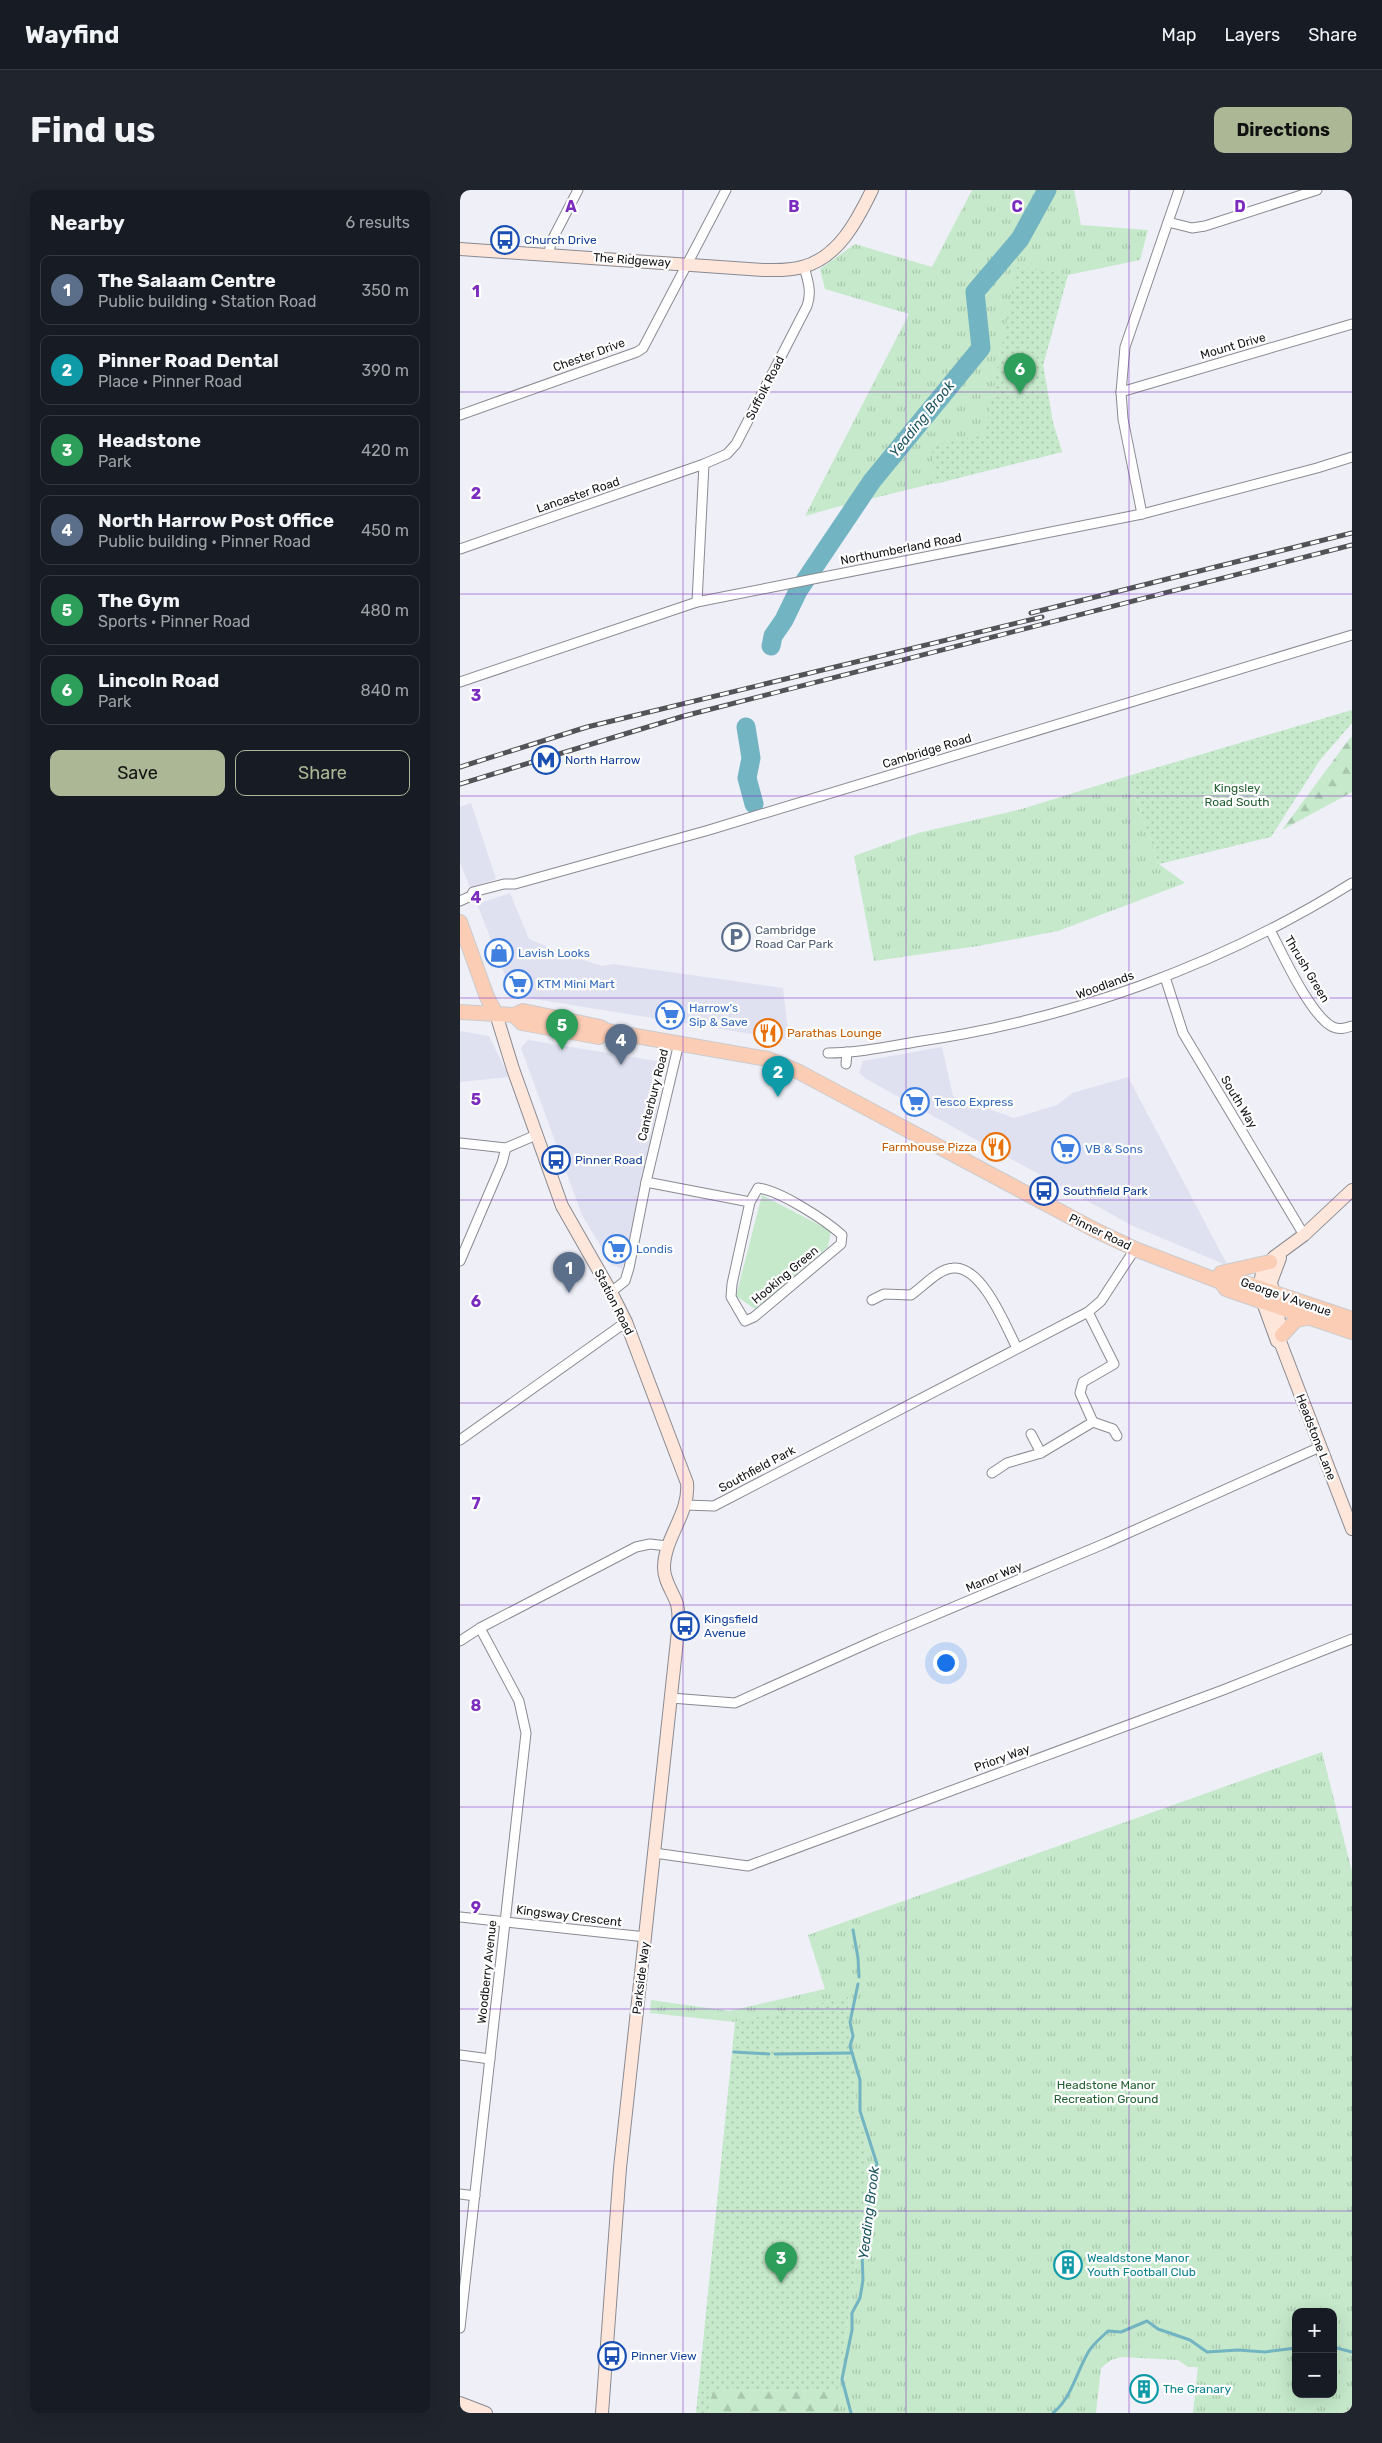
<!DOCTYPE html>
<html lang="en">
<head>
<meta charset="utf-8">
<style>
	body { margin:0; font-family:Rubik,sans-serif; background:#20242c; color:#f1f3f6 }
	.controls { position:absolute; right:15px; bottom:15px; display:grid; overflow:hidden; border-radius:10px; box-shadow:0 5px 20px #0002 }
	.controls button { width:45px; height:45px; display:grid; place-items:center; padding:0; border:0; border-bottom:1px solid #363941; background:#171b24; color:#f1f3f6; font:25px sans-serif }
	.you { position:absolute; left:485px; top:1472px; width:18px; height:18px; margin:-12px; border:4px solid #fff; border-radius:50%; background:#1a73e8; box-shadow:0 0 0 8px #1a73e833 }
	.badge { display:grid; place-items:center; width:32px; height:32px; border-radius:50%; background:#abb795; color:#fff; font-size:16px; font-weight:700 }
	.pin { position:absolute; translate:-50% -41px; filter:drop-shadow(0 1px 2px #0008) }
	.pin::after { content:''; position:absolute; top:26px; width:18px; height:15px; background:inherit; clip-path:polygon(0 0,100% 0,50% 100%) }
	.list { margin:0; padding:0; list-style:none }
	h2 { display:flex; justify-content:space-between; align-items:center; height:65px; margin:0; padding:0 20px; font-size:21px }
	h2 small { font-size:16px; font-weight:400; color:#9ea1a6 }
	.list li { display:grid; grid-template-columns:32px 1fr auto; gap:15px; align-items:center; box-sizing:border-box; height:70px; margin:0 10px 10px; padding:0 10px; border:1px solid #363941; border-radius:10px }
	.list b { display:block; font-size:19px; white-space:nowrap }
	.list p { margin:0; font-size:16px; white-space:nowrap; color:#9ea1a6 }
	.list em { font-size:16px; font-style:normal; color:#9ea1a6 }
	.actions { display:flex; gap:10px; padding:15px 20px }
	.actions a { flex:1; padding:11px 0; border:1px solid #abb795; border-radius:10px; text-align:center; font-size:18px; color:#abb795 }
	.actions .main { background:#abb795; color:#111 }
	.map { position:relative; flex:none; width:892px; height:2223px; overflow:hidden; border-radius:10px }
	header { display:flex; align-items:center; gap:30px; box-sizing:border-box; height:70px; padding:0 25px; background:#171b24; border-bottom:1px solid #363941 }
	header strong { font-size:24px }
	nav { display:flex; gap:28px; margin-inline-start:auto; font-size:18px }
	.intro { display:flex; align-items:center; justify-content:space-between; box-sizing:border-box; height:120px; padding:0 30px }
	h1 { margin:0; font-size:35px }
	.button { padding:12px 22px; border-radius:10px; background:#abb795; color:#111; font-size:18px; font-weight:700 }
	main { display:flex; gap:30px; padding:0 30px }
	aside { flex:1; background:#171b24; border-radius:10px; box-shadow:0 5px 20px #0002 }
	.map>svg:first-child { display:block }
	.built { fill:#e0e1f0 }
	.grass { fill:#c5e9ca }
	.forest { fill:url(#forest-firs) }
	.park { fill:url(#park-tufts); fill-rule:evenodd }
	.garden { fill:url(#garden-dots) }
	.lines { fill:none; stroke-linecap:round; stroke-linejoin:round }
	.stream { stroke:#73b4c3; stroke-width:3 }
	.river { stroke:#73b4c3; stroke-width:19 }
	.street-casing { stroke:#8a8a92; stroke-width:11 }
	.secondary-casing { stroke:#8a8a92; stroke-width:14 }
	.primary-casing { stroke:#cbcbcc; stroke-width:16 }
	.street { stroke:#fff; stroke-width:9 }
	.secondary { stroke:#fee6da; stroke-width:12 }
	.primary { stroke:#fccdb5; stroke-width:14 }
	.rail-casing { stroke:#525357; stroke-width:5 }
	.rail { stroke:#fff; stroke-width:3; stroke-dasharray:9; stroke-linecap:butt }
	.grid { fill:none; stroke:#7b2cbf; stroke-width:1; stroke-opacity:0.55 }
	.labels { text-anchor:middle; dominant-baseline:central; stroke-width:4.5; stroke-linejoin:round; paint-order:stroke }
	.transit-label { font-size:12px; fill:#164399; stroke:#fff; text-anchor:start }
	.street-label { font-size:12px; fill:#141417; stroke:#fff }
	.park-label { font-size:12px; fill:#256233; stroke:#fff }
	.service-label { font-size:12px; fill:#4e5e75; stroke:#fff; text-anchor:start }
	.shop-label { font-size:12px; fill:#366cbe; stroke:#fff; text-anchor:start }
	.food-label { font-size:12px; fill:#c56008; stroke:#fff; text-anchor:start }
	.culture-label { font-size:12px; fill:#0d838f; stroke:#fff; text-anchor:start }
	.water-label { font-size:14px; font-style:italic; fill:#205763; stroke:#fff }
	.grid-label { font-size:16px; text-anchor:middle; font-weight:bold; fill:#7b2cbf; stroke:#fff; stroke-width:4.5; stroke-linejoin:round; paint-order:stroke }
</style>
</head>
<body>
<header>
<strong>Wayfind</strong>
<nav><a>Map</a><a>Layers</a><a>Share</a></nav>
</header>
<div class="intro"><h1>Find us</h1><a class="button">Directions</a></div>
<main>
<aside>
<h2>Nearby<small>6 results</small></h2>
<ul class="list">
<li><span class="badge" style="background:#5c6f8a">1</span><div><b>The Salaam Centre</b><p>Public building · Station Road</p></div><em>350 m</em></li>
<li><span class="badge" style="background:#0f9aa8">2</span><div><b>Pinner Road Dental</b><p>Place · Pinner Road</p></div><em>390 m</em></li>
<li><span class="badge" style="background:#2e9e5b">3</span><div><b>Headstone</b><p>Park</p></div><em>420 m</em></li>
<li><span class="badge" style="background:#5c6f8a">4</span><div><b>North Harrow Post Office</b><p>Public building · Pinner Road</p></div><em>450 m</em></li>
<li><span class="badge" style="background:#2e9e5b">5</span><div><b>The Gym</b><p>Sports · Pinner Road</p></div><em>480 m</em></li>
<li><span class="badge" style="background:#2e9e5b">6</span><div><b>Lincoln Road</b><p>Park</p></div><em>840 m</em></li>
</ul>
<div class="actions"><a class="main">Save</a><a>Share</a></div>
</aside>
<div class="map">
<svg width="892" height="2223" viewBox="0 0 892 2223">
	<defs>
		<pattern id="forest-firs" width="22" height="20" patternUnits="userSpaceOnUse" patternTransform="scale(1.25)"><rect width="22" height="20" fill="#c5e9ca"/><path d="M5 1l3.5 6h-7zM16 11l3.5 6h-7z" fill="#a8c7ad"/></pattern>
		<pattern id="park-tufts" width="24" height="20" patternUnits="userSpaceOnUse" patternTransform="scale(1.25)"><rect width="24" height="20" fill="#c5e9ca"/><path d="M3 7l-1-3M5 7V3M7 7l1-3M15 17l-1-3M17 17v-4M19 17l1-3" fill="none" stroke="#a8c7ad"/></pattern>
		<pattern id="garden-dots" width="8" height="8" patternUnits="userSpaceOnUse" patternTransform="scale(1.25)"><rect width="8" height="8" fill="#c5e9ca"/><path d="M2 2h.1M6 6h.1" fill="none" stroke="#a8c7ad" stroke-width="1.8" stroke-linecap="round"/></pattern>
	</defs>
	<rect width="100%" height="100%" fill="#eeeff7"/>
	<g class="built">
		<path d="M11,613l25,76 -26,9 -10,-26v-55z"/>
		<path d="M50,703l19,46 36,15 37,12 11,-2 170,24 6,52 -261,-42 -23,-23 -28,-71z"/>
		<path d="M0,841l29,5 20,41 -49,5z"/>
		<path d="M68,850l135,22 -7,52 -33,155 -11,-4 -30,-50 -61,-167z"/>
		<path d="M482,857l11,49 61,22 43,-13 15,-12 56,-16 100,189 -97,-41 -263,-145 -9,-7 4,-12z"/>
	</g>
	<path class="grass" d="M302,1005l69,36 -3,16 -73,62 -19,-13z"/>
	<g class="forest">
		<path d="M892,547v55l-70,38 68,-92z"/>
		<path d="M378,2200v23h-129l3,-22z"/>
	</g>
	<g class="park">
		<path d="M512,0h102l7,35 67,5 -8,30 -72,15 -25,90 10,58 9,29 -229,56 -28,8 104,-202 -84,-25 -5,-20 35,-25 77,23z"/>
		<path d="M668,586l31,88 26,19 -127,48 -80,15 -104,15 -20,-105 64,-23 104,-24z"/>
		<path d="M862,1562l30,120v541h-159l5,-46h-10l-10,-7 -57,-3 -10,3 -10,8 -5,45h-258v-23l30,-213 -3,-41 -8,-25 -4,-37 -5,-77 -113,25 -85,-9 1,-13 78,11 96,-22 -17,-54zM836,2122h37v82h-37z"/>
	</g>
	<g class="garden">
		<path d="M557,77l51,7 -25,91 10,58 9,29 -127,32 -3,-38 53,-12z"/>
		<path d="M892,520v13l-32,37 -49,77 -112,27 -31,-88z"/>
		<path d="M388,1807l5,77 4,37 8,25 3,41 -30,213 -126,1 -3,22h-13l39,-391z"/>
	</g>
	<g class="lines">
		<g class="stream">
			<path d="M393,1740l5,28 1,19"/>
			<path d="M274,1862l35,2"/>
			<path d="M315,1864l77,-1"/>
			<path d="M873,2157l19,5"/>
			<path d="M391,2223l-9,-34 10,-49v-17l8,-15 3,-18 -1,-28 10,-73 5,-15 -17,-53v-31l-10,-34 3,-10 -3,-14 8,-38"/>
			<path d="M593,2223c20,-17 23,-41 36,-62 5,-8 12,-13 19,-20l13,1 26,-11 11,8 32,11 17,12 31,-2 27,2 31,-4"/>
		</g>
		<g class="river">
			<path d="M311,456l2,-10 11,-16 14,-29 74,-110 109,-133 -6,-56 45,-53 27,-49"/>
			<path d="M286,537l5,31 -4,20 7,26"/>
		</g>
		<defs>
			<g id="street">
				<path d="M708,32l24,6 13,-2 112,-36"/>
				<path d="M89,63l2,-11 27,-52"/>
				<path d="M661,202l231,-68"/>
				<path d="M0,225l177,-63 6,-4 83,-158"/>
				<path d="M682,324l-19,-95 -2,-27 4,-45 54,-157"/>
				<path d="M0,359l244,-85"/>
				<path d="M237,412l7,-138 23,-10 9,-10 71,-138c5,-14 1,-25 -3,-39"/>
				<path d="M0,492l237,-80 445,-88 175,-46 35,-11"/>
				<path d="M0,711l11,-5 2,-4 31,-8h11l194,-54 643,-195"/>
				<path d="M810,740c12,23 41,87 63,97 7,3 12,1 19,-1"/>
				<path d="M705,787l18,56 121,202"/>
				<path d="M368,863c29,0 58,-6 87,-11 154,-22 304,-76 437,-159"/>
				<path d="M386,874l1,-12"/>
				<path d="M0,953l46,5 30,-13"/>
				<path d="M186,992l104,20"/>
				<path d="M298,998c23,3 67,32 84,47l-1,9 -87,73 -9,4 -14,-24 1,-13 18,-82z"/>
				<path d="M0,1071l42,-98 4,-15"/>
				<path d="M151,1102l14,-11 4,-13 17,-86 33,-139"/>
				<path d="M412,1110l12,-6 27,1c12,-8 27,-26 42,-27 29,-3 53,59 64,80"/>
				<path d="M633,1232l20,7 4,7"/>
				<path d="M571,1244l10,19"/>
				<path d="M0,1250l166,-118"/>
				<path d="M532,1283l15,-10 34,-10 52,-31 -13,-29 3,-11 31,-18 -26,-52"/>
				<path d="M225,1315l29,1 374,-194 13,-11 34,-52"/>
				<path d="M0,1451l20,-13 156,-81 14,-3 17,2"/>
				<path d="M211,1508l64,5 145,-65 226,-95 214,-96"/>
				<path d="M194,1663l94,13 475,-176 129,-51"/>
				<path d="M0,1727l186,20"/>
				<path d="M0,1865l30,4"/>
				<path d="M0,2004l15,2"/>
				<path d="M0,2138l66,-595 -7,-32 -39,-73"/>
			</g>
			<g id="secondary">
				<path d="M0,59l303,21c13,0 26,1 39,-3 36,-9 55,-46 70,-77"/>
				<path d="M36,824l17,55 49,137 49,86 15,30 61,161c3,31 -23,54 -23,85 0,13 9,24 13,36 2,9 2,18 1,27l-58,537 -18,245"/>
				<path d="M892,1000l-48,45 -30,22 -12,16 -3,15 2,9 16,44 4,3 71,185"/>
				<path d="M820,1068l-9,24 11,53"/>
				<path d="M0,2213l26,10"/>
			</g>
			<g id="primary">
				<path d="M0,732l27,75 9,17"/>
				<path d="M0,822l54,3 9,-4 77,16 7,4 161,28 31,13 296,158 40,19 86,33 5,7 14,5 112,38"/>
				<path d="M54,825l8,8 77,14 8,-6"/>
				<path d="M761,1083l49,-11"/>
				<path d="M761,1092l9,-4 122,41"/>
				<path d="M822,1145l14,-15 11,-2"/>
			</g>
		</defs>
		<use href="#street" class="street-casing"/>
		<use href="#secondary" class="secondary-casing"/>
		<use href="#primary" class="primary-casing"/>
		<use href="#street" class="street"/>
		<use href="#secondary" class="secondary"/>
		<use href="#primary" class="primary"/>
		<defs>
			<g id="rail">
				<path d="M571,423l321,-80"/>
				<path d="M0,577l127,-40 455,-110"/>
				<path d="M0,594l224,-68 668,-171"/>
			</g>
		</defs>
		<use href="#rail" class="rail-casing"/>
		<use href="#rail" class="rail"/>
	</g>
	<path class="grid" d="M223,0v2223M446,0v2223M669,0v2223M0,202h892M0,404h892M0,606h892M0,808h892M0,1010h892M0,1213h892M0,1415h892M0,1617h892M0,1819h892M0,2021h892"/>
	<defs>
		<symbol id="bus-ring" viewBox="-11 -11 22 22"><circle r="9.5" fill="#fff" stroke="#1a4fb4" stroke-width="1.5"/><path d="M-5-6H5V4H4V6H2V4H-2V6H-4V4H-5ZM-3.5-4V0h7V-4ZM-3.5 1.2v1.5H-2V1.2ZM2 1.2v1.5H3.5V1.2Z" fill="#1a4fb4"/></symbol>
		<symbol id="metro-ring" viewBox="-11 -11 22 22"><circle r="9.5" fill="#fff" stroke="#1a4fb4" stroke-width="1.5"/><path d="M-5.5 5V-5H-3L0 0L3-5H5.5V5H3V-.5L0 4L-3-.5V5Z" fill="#1a4fb4"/></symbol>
		<symbol id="parking-ring" viewBox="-11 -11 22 22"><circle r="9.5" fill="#fff" stroke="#5c6f8a" stroke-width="1.5"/><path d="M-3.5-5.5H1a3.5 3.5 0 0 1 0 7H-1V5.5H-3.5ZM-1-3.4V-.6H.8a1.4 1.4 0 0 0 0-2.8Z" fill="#5c6f8a"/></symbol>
		<symbol id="shop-ring" viewBox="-11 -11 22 22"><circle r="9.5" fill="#fff" stroke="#3f7fe0" stroke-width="1.5"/><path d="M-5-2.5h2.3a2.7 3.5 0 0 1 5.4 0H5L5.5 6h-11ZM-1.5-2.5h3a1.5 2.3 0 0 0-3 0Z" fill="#3f7fe0"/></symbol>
		<symbol id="supermarket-ring" viewBox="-11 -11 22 22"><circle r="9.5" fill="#fff" stroke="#3f7fe0" stroke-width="1.5"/><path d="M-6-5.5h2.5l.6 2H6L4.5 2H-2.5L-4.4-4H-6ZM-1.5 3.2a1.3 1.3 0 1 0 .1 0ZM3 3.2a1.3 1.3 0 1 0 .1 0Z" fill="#3f7fe0"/></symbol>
		<symbol id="restaurant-ring" viewBox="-11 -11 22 22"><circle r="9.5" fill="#fff" stroke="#e8710a" stroke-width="1.5"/><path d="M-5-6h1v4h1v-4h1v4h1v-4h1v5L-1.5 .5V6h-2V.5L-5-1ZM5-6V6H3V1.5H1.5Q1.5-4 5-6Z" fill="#e8710a"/></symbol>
		<symbol id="building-ring" viewBox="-11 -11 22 22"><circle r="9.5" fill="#fff" stroke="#0f9aa8" stroke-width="1.5"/><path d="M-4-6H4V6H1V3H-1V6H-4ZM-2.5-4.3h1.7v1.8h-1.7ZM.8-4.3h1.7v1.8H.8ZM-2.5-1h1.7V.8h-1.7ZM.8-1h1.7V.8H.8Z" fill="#0f9aa8"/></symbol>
	</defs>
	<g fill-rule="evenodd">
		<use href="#bus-ring" x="29" y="34" width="32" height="32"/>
		<use href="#metro-ring" x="70" y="554" width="32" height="32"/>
		<use href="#parking-ring" x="260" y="731" width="32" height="32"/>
		<use href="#shop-ring" x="23" y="747" width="32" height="32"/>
		<use href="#supermarket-ring" x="42" y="778" width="32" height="32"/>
		<use href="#supermarket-ring" x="194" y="809" width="32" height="32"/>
		<use href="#restaurant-ring" x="292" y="827" width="32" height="32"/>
		<use href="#supermarket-ring" x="439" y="896" width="32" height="32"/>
		<use href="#restaurant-ring" x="520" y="941" width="32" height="32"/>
		<use href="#supermarket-ring" x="590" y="943" width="32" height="32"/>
		<use href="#bus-ring" x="80" y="954" width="32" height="32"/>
		<use href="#bus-ring" x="568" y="985" width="32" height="32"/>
		<use href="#supermarket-ring" x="141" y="1043" width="32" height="32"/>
		<use href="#bus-ring" x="209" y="1420" width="32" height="32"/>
		<use href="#building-ring" x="592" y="2059" width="32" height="32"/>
		<use href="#bus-ring" x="136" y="2150" width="32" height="32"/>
		<use href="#building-ring" x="668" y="2183" width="32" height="32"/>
	</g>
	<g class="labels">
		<g class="transit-label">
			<text x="64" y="50">Church Drive</text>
			<text x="105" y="570">North Harrow</text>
			<text x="115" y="970">Pinner Road</text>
			<text x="603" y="1001">Southfield Park</text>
			<text x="244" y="1429">Kingsfield<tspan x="244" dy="14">Avenue</tspan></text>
			<text x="171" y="2166">Pinner View</text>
		</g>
		<g class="street-label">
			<text transform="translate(172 70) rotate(4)">The Ridgeway</text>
			<text transform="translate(773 156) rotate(-16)">Mount Drive</text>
			<text transform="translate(129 165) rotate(-20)">Chester Drive</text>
			<text transform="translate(305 198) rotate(-63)">Suffolk Road</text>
			<text transform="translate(118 305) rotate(-19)">Lancaster Road</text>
			<text transform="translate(441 359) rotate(-11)">Northumberland Road</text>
			<text transform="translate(467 561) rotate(-17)">Cambridge Road</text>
			<text transform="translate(847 779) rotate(59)">Thrush Green</text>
			<text transform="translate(645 795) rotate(-20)">Woodlands</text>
			<text transform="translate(193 905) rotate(-76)">Canterbury Road</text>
			<text transform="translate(779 912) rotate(59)">South Way</text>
			<text transform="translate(640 1042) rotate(26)">Pinner Road</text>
			<text transform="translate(325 1085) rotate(-40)">Hooking Green</text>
			<text transform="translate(826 1107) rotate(19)">George V Avenue</text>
			<text transform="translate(154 1112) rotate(63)">Station Road</text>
			<text transform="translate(856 1247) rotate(69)">Headstone Lane</text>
			<text transform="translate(297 1279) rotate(-28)">Southfield Park</text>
			<text transform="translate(534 1387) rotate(-23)">Manor Way</text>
			<text transform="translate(542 1568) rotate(-20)">Priory Way</text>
			<text transform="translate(109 1726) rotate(7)">Kingsway Crescent</text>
			<text transform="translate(27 1782) rotate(-84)">Woodberry Avenue</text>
			<text transform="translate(181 1788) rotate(-83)">Parkside Way</text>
		</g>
		<g class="park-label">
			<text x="777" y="598">Kingsley<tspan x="777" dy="14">Road South</tspan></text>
			<text x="646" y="1895">Headstone Manor<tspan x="646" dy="14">Recreation Ground</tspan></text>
		</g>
		<g class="service-label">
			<text x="295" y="740">Cambridge<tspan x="295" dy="14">Road Car Park</tspan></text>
		</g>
		<g class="shop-label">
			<text x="58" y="763">Lavish Looks</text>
			<text x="77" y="794">KTM Mini Mart</text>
			<text x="229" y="818">Harrow's<tspan x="229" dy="14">Sip &amp; Save</tspan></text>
			<text x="474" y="912">Tesco Express</text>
			<text x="625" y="959">VB &amp; Sons</text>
			<text x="176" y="1059">Londis</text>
		</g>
		<g class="food-label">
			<text x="327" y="843">Parathas Lounge</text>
			<text x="517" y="957" text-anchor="end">Farmhouse Pizza</text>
		</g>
		<g class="culture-label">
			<text x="627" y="2068">Wealdstone Manor<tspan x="627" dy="14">Youth Football Club</tspan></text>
			<text x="703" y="2199">The Granary</text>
		</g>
		<g class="water-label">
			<text transform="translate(462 229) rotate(-51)">Yeading Brook</text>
			<text transform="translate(409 2023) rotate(-83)">Yeading Brook</text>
		</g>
	</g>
	<g class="grid-label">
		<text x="111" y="22">A</text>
		<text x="334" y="22">B</text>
		<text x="557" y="22">C</text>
		<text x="780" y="22">D</text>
		<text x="16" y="107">1</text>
		<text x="16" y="309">2</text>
		<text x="16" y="511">3</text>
		<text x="16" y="713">4</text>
		<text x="16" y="915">5</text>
		<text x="16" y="1117">6</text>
		<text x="16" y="1319">7</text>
		<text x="16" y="1521">8</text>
		<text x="16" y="1723">9</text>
	</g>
</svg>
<div class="controls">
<button>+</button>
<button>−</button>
</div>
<div class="you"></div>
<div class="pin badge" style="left:109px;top:1103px;background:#5c6f8a">1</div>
<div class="pin badge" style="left:318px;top:907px;background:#0f9aa8">2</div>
<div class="pin badge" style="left:321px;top:2093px;background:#2e9e5b">3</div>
<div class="pin badge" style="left:161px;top:875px;background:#5c6f8a">4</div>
<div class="pin badge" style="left:102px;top:860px;background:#2e9e5b">5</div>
<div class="pin badge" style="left:560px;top:204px;background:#2e9e5b">6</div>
</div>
</main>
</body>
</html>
